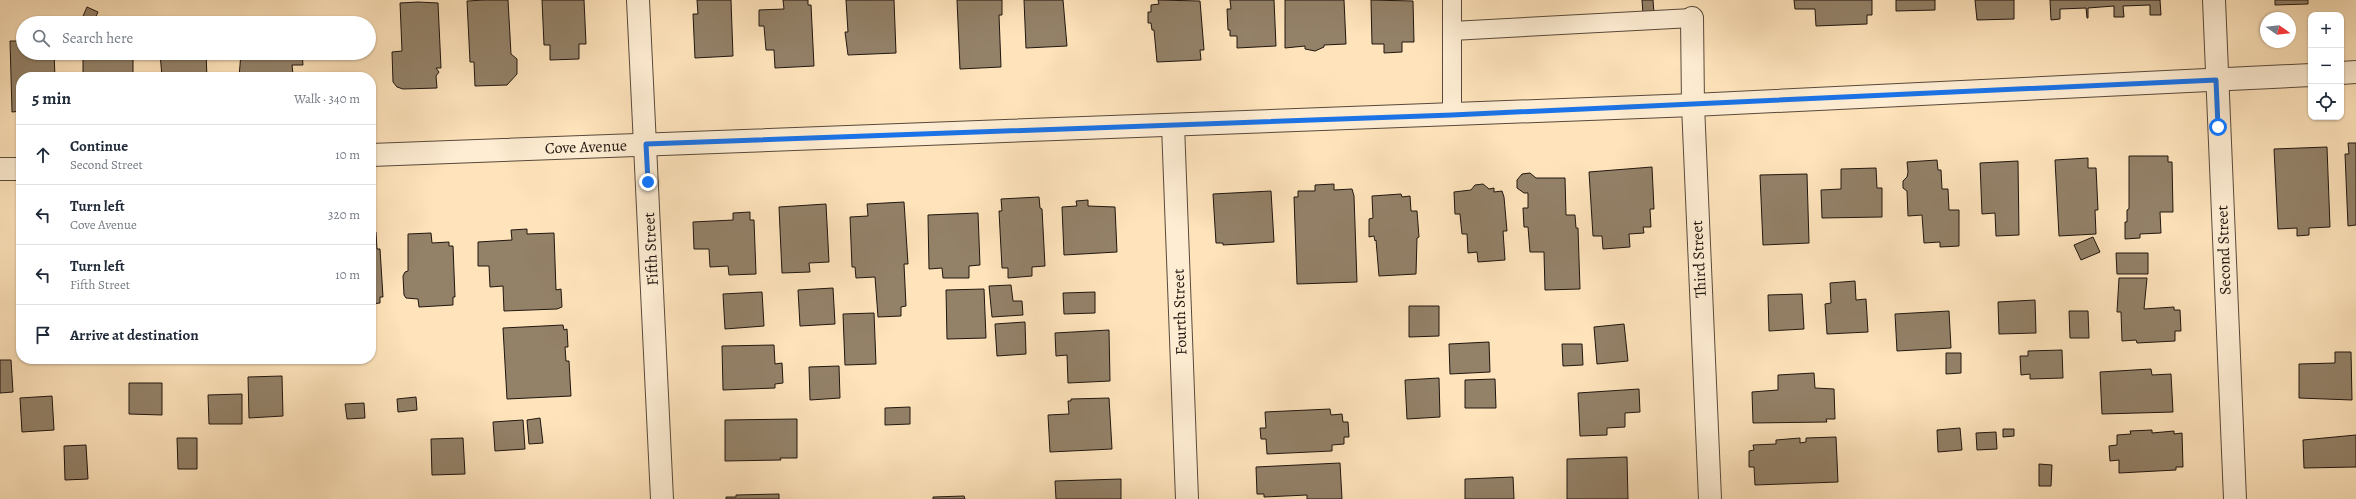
<!DOCTYPE html>
<html lang="en">
<head>
<meta charset="utf-8">
<style>
	body { margin:0; font-family:Alegreya,serif; background:#f6f6f7; color:#1f2937 }
	.controls { position:absolute; right:12px; top:12px; display:grid; overflow:hidden; border-radius:8px; box-shadow:0 1px 3px #0004 }
	.controls button { width:36px; height:36px; display:grid; place-items:center; padding:0; border:0; border-bottom:1px solid #e0e1e3; background:#fff; color:#1f2937; font:20px sans-serif }
	.compass { position:absolute; left:2260px; top:12px; width:36px; height:36px; border-radius:50%; background:#fff; box-shadow:0 1px 3px #0004; rotate:104deg }
	.stop { position:absolute; width:12px; height:12px; margin:-9px; border:3px solid #1a73e8; border-radius:50%; background:#fff }
	.stop.end { background:#1a73e8; border-color:#fff; box-shadow:0 1px 4px #0008 }
	.list { margin:0; padding:0; list-style:none }
	h2 { display:flex; justify-content:space-between; align-items:center; height:52px; margin:0; padding:0 16px; font-size:17px }
	h2 small { font-size:13px; font-weight:400; color:#747a83 }
	.list li { display:grid; grid-template-columns:26px 1fr auto; gap:12px; align-items:center; box-sizing:border-box; height:60px; padding:0 16px; border-top:1px solid #e0e1e3 }
	.list b { display:block; font-size:15px; white-space:nowrap }
	.list p { margin:0; font-size:13px; white-space:nowrap; color:#747a83 }
	.list em { font-size:13px; font-style:normal; color:#747a83 }
	.icon { flex:none; width:22px; height:22px; fill:none; stroke:currentColor; stroke-width:2; stroke-linecap:round; stroke-linejoin:round }
	.map { position:relative; flex:none; width:2356px; height:499px; overflow:hidden }
	.search { position:absolute; background:#fff; box-shadow:0 1px 3px #0004; left:16px; top:16px; width:360px; height:44px; display:flex; align-items:center; gap:10px; box-sizing:border-box; padding:0 14px; border-radius:22px; color:#747a83; font-size:15px }
	.panel { position:absolute; background:#fff; box-shadow:0 1px 3px #0004; left:16px; top:72px; width:360px; height:292px; border-radius:16px }
	.map>svg:first-child { display:block }
	.building { fill:#938168; stroke:#20160f }
	.lines { fill:none; stroke-linecap:round; stroke-linejoin:round }
	.service-casing { stroke:#58493a; stroke-width:20 }
	.minor-casing { stroke:#58493a; stroke-width:24 }
	.service { stroke:#feedd3; stroke-width:18 }
	.minor { stroke:#feedd3; stroke-width:22 }
	.route { stroke:#1a73e8; stroke-width:5 }
	.labels { text-anchor:middle; dominant-baseline:central; stroke-width:3; stroke-linejoin:round; paint-order:stroke }
	.street-label { font-size:16px; fill:#20160f; stroke:#feedd3 }
</style>
</head>
<body>
<div class="map">
<svg width="2356" height="499" viewBox="0 0 2356 499">
	<rect width="100%" height="100%" fill="#fee3bb"/>
	<filter id="stains"><feTurbulence type="fractalNoise" baseFrequency=".005" numOctaves="4"/><feColorMatrix values="0 0 0 0 .2 0 0 0 0 .09 0 0 0 0 .02 0 0 0 .5 -.17"/></filter>
	<radialGradient id="worn" r=".72"><stop offset=".6" stop-color="#630" stop-opacity="0"/><stop offset="1" stop-color="#630" stop-opacity=".3"/></radialGradient>
	<g class="building">
		<path d="M485,0h23l3,54 6,5v15l-10,11 -32,1 -1,-24h-4l-3,-61z"/>
		<path d="M542,0h42l2,44h-7v15l-29,1v-15h-6z"/>
		<path d="M697,0h34l2,56 -38,2 -2,-44h5z"/>
		<path d="M783,0h25v5h3l3,61 -39,2 -1,-18h-8l-2,-24h-5v-16l25,-1z"/>
		<path d="M846,0h48l2,53 -48,2 -3,-23h3z"/>
		<path d="M957,0h45v15h-3l2,52 -41,2z"/>
		<path d="M1024,0h39l4,46 -41,2z"/>
		<path d="M1158,0l42,1 4,49h-4l1,10 -44,2 -3,-32h-2l-1,-7h-3v-11h3v-7l8,-1z"/>
		<path d="M1230,0h44l2,46 -39,2v-12h-7v-6h-2l-1,-21h4z"/>
		<path d="M1285,0h59l2,44 -22,1v2l-9,4 -10,-2v-3l-20,2z"/>
		<path d="M1371,0l42,1 1,41h-12v10l-18,1v-9h-12z"/>
		<path d="M1642,0h11l1,13 -11,1z"/>
		<path d="M1794,0h78v15h-5v9l-51,2 -1,-17h-20z"/>
		<path d="M1896,0h39v10l-39,1z"/>
		<path d="M1975,0h39v19l-37,1z"/>
		<path d="M2050,0h110l1,15h-11v-10l-27,1 1,11h-10v-11l-26,2v10h-1l-1,-10 -26,1v10l-9,1z"/>
		<path d="M2275,0h33v4l-33,1z"/>
		<path d="M418,2l20,1 3,65h-5l3,4 -3,4 1,12 -34,1 -6,-2 -4,-5 -1,-30 10,-1 -2,-48z"/>
		<path d="M87,7l11,5 -5,11h-13z"/>
		<path d="M204,18v5h-45v-4z"/>
		<path d="M10,41h13v12h31l1,24h-34v34l-9,1z"/>
		<path d="M111,53h22v24h-50v-22z"/>
		<path d="M160,53h46l1,24h-45z"/>
		<path d="M241,53h61l1,12h-11l1,9 8,-1 1,4h-63z"/>
		<path d="M2348,143h8v82l-8,1 -3,-72h4z"/>
		<path d="M2327,147l3,80 -21,1v7l-12,1v-8l-19,1 -4,-80z"/>
		<path d="M2129,156h39v6h4l1,50h-13l1,21 -21,1v4l-15,1v-17h2v-12l2,-1z"/>
		<path d="M2088,158v10h8l2,42h-3l1,24 -37,2 -4,-76z"/>
		<path d="M1937,160l1,10h3l1,19h6l1,21h10v36l-19,1v-5l-16,1 -2,-28 -14,1 -1,-25 -4,-3v-7l4,-4 1,-5 -1,-10z"/>
		<path d="M2018,161l1,74 -23,1 -1,-23 -13,1 -2,-51z"/>
		<path d="M1652,167l2,42h-4l1,18h-8l1,6 -15,1 1,13 -27,2 -1,-13h-9l-4,-64z"/>
		<path d="M1876,168l1,20h5v29l-60,1 -1,-28 20,-1v-20z"/>
		<path d="M1530,173l6,5h29l1,37h9l1,13h2l2,61 -35,1 -1,-38h-14l-2,-25h-4l-1,-19h5v-15h-4l-7,-5v-8l5,-6z"/>
		<path d="M1807,174l2,69 -46,2 -3,-70z"/>
		<path d="M1334,184v6l18,-1 2,7 3,86 -60,2 -3,-87h4v-6h17v-6z"/>
		<path d="M1483,184l6,5 5,-1v4l8,-1 2,6 3,34h-4l2,29 -27,2 -1,-10 -9,1 -1,-19h-5l-2,-20h-5l-1,-22 17,-2 4,-5z"/>
		<path d="M1271,191l3,51 -51,3v-2h-7l-3,-49z"/>
		<path d="M1401,194l1,3 8,-1 1,15h6l2,26 -2,1 -1,36 -37,2 -3,-36 -1,1 -1,-5 -5,1v-18l4,-1 -1,-22z"/>
		<path d="M1039,197l1,11 2,1 3,57 -13,1v9l-24,2v-10h-6l-3,-57h3l-1,-12z"/>
		<path d="M1088,200v6l27,1 2,45 -53,3 -2,-48 15,-1 -1,-5z"/>
		<path d="M904,202l4,62h-4l2,42 -5,1v9l-23,1 -3,-40 -19,1 -1,-11h-3l-2,-50 18,-1 -1,-12z"/>
		<path d="M826,204l3,58 -20,1 1,9 -28,1 -3,-66z"/>
		<path d="M750,212v8h4l2,54 -27,1 -1,-9 -18,1 -1,-18h-15l-1,-27 40,-2v-7z"/>
		<path d="M978,213l2,52 -11,1v12h-26l-1,-10 -13,1 -1,-54z"/>
		<path d="M527,229v5l27,-1 2,57 5,-1 1,18 -5,2 -53,2 -1,-25 -13,1 -1,-21h-11v-24l34,-2 -1,-10z"/>
		<path d="M376,232l1,17h3l3,48h-3v6l-9,1v-71z"/>
		<path d="M431,233l1,10 17,-1v4h4l2,51h-2v8l-34,2 -1,-8 -12,-1 -2,-3 -1,-19 2,-4 3,-1v-37z"/>
		<path d="M2093,237l7,15 -19,8 -7,-15z"/>
		<path d="M2116,253h32v21h-31z"/>
		<path d="M2119,278h28l-3,31 30,-2v3h6l1,21h-6v10l-38,2 -1,-3 -14,1 -1,-29h-4z"/>
		<path d="M1855,281l1,19 10,-1 2,33 -41,2 -2,-30 6,-1 -1,-20z"/>
		<path d="M1011,285l2,16h9l1,14 -31,2 -3,-31z"/>
		<path d="M833,288l2,36 -35,2 -2,-36z"/>
		<path d="M984,289l2,49 -39,1 -1,-49z"/>
		<path d="M762,292l2,34 -39,3 -2,-35z"/>
		<path d="M1095,292v21l-31,1 -1,-21z"/>
		<path d="M1802,294l2,35 -35,2 -1,-36z"/>
		<path d="M2035,300l1,33 -37,1 -1,-32z"/>
		<path d="M1409,306h30v30l-30,1z"/>
		<path d="M1949,311l2,37 -54,3 -2,-37z"/>
		<path d="M2069,311h19l1,27h-19z"/>
		<path d="M874,313l2,51 -31,1 -2,-51z"/>
		<path d="M1025,322l1,32 -29,2 -2,-32z"/>
		<path d="M1624,324l4,37 -31,3 -3,-37z"/>
		<path d="M563,325l1,5 3,-1 1,18h-3l1,14h3l2,35 -64,3 -4,-71z"/>
		<path d="M1109,330l1,51 -42,2 -1,-28 -11,1 -1,-23z"/>
		<path d="M1489,342l1,30 -40,2 -1,-30z"/>
		<path d="M1562,344h20l1,21 -20,1z"/>
		<path d="M774,345l1,19 7,-1 1,20 -8,1v4l-52,2 -1,-44z"/>
		<path d="M2062,350l1,28 -33,1v-5l-9,1 -1,-19h8v-5z"/>
		<path d="M2335,352h16l1,48 -53,-2v-34l36,-1z"/>
		<path d="M1946,353h15v20l-15,1z"/>
		<path d="M0,360h11l2,32 -13,1z"/>
		<path d="M839,366l1,32 -30,2 -1,-33z"/>
		<path d="M2151,369l1,6 19,-1 2,38 -71,2 -2,-42z"/>
		<path d="M1814,373l1,15 19,1 1,30h-9l1,3 -74,1 -1,-31 26,-2v-15z"/>
		<path d="M282,376l1,40 -34,2 -1,-41z"/>
		<path d="M1439,378l1,39 -33,2 -2,-39z"/>
		<path d="M1495,379l1,29h-31v-28z"/>
		<path d="M129,383h33v32l-33,-1z"/>
		<path d="M1639,389l1,23 -15,1v14l-18,1v7l-27,1 -2,-43z"/>
		<path d="M242,394v30h-33l-1,-29z"/>
		<path d="M52,396l2,34 -32,2 -2,-34z"/>
		<path d="M416,397l1,13 -19,2 -1,-13z"/>
		<path d="M1109,398l3,51 -62,3 -2,-37 21,-1 -1,-13h3v-2z"/>
		<path d="M364,403l1,15 -18,1 -2,-15z"/>
		<path d="M910,407v17l-25,1v-17z"/>
		<path d="M1330,409l1,6 11,-1 1,8h5l1,15h-5v7l-12,1v6l-65,3 -1,-15h-5l-1,-11h6l-1,-16z"/>
		<path d="M540,418l3,25 -14,1 -2,-24z"/>
		<path d="M797,419v39h-17l1,2 -56,1v-41z"/>
		<path d="M523,420l2,29 -30,2 -2,-29z"/>
		<path d="M1960,428l2,22 -24,2 -1,-22z"/>
		<path d="M2003,429h11v7l-11,1z"/>
		<path d="M2152,430v3l22,-2v3l8,-1 1,34h-7v3l-57,3v-13l-9,1 -1,-15 8,-1v-10l14,-1 -1,-3z"/>
		<path d="M1996,432l1,17 -20,1 -1,-17z"/>
		<path d="M2356,435v32l-52,1 -1,-28z"/>
		<path d="M1836,437l2,45 -83,3 -1,-18h-5v-16l5,-1 -1,-5 23,-1v-4l24,-2v5l6,-1v-4z"/>
		<path d="M177,438h20v31h-19z"/>
		<path d="M463,438l2,36 -33,1 -1,-36z"/>
		<path d="M86,445l2,34 -23,1 -1,-34z"/>
		<path d="M1627,457l1,42h-61v-40z"/>
		<path d="M1340,463l2,36h-35v-4l-43,2v-3h-7l-1,-27z"/>
		<path d="M2039,464l13,1 -1,21h-12z"/>
		<path d="M1513,477l1,22h-49v-20z"/>
		<path d="M1121,479v20h-65l-1,-18z"/>
		<path d="M779,494v5h-53v-2h10v-2z"/>
		<path d="M964,496l1,3h-32v-2z"/>
	</g>
	<g class="lines">
		<defs>
			<g id="service">
				<path d="M1452,31l240,-13"/>
				<path d="M1452,115v-115"/>
			</g>
			<g id="minor">
				<path d="M638,0l24,499"/>
				<path d="M2214,0l21,499"/>
				<path d="M1692,18l1,87 17,394"/>
				<path d="M2341,73l15,-1"/>
				<path d="M1173,125l14,374"/>
				<path d="M371,155l1322,-50 618,-30"/>
				<path d="M0,169h21"/>
			</g>
		</defs>
		<use href="#service" class="service-casing"/>
		<use href="#minor" class="minor-casing"/>
		<use href="#service" class="service"/>
		<use href="#minor" class="minor"/>
	</g>
	<g class="lines">
		<path class="route" d="M648,182l-2,-38 806,-29 764,-35 2,47"/>
	</g>
	<g class="labels">
		<g class="street-label">
			<text transform="translate(586 147) rotate(-2)">Cove Avenue</text>
			<text transform="translate(651 249) rotate(-93)">Fifth Street</text>
			<text transform="translate(2224 250) rotate(-92)">Second Street</text>
			<text transform="translate(1699 259) rotate(-93)">Third Street</text>
			<text transform="translate(1180 312) rotate(-92)">Fourth Street</text>
		</g>
	</g>
	<rect width="100%" height="100%" filter="url(#stains)"/>
	<rect width="100%" height="100%" fill="url(#worn)"/>
</svg>
<div class="controls">
<button>+</button>
<button>−</button>
<button><svg class="icon" aria-label="locate" viewBox="0 0 24 24"><circle cx="12" cy="12" r="6"/><path d="M12 2v4M12 18v4M2 12h4M18 12h4"/></svg></button>
</div>
<svg class="compass" viewBox="-18 -18 36 36"><path d="M0-13l5 13h-10z" fill="#e53935"/><path d="M0 13l5-13h-10z" fill="#747a83"/></svg>
<div class="stop" style="left:2218px;top:127px"></div>
<div class="stop end" style="left:648px;top:182px"></div>
<div class="search"><svg class="icon" aria-label="search" viewBox="0 0 24 24"><circle cx="10" cy="10" r="6"/><path d="M15 15l6 6"/></svg>Search here</div>
<section class="panel">
<h2>5 min<small>Walk · 340 m</small></h2>
<ul class="list">
<li><svg class="icon" aria-label="ahead" viewBox="0 0 24 24"><path d="M12 20V5M6 11l6-6 6 6"/></svg><div><b>Continue</b><p>Second Street</p></div><em>10 m</em></li>
<li><svg class="icon" aria-label="left" viewBox="0 0 24 24"><path d="M17 20v-9H6M10 6l-5 5 5 5"/></svg><div><b>Turn left</b><p>Cove Avenue</p></div><em>320 m</em></li>
<li><svg class="icon" aria-label="left" viewBox="0 0 24 24"><path d="M17 20v-9H6M10 6l-5 5 5 5"/></svg><div><b>Turn left</b><p>Fifth Street</p></div><em>10 m</em></li>
<li><svg class="icon" aria-label="arrive" viewBox="0 0 24 24"><path d="M6 21V4h12l-3 4 3 4H6"/></svg><div><b>Arrive at destination</b></div></li>
</ul>
</section>
</div>
</body>
</html>
